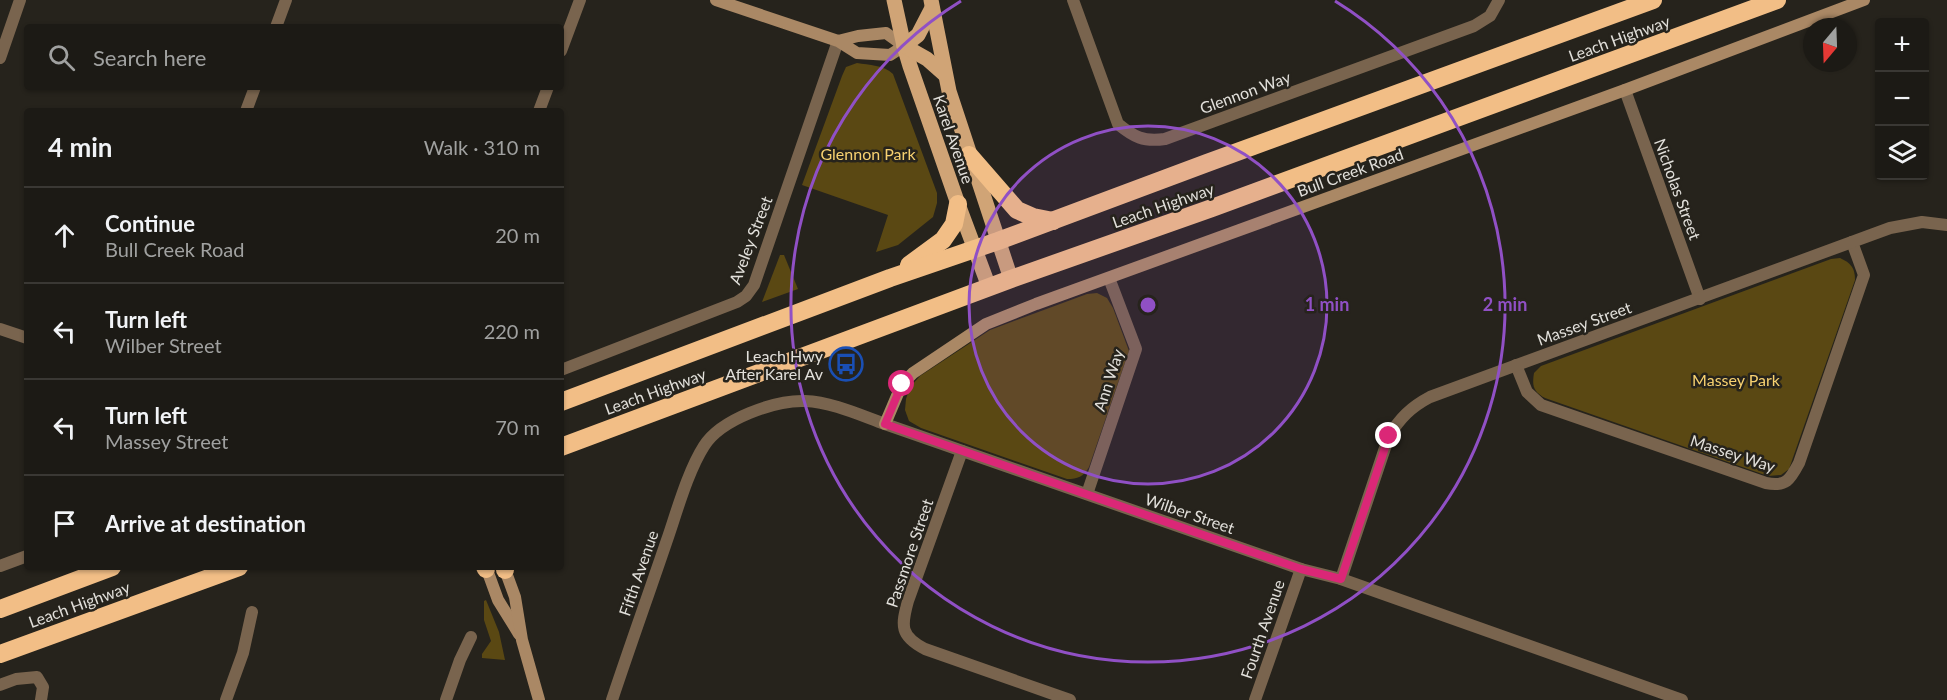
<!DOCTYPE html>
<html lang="en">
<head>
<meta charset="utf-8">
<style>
	body { margin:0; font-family:Lato,sans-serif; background:#25231e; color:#f1f3f6 }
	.controls { position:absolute; right:18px; top:18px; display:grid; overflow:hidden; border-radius:6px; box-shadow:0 2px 4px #0004 }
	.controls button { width:54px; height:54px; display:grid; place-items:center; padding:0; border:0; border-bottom:2px solid #3a3834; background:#1c1a15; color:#f1f3f6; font:30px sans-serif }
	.compass { position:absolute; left:1803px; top:18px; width:54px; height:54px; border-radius:50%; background:#1c1a15; box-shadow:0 2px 4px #0004; rotate:199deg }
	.stop { position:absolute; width:18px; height:18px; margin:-14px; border:4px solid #db2777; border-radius:50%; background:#fff }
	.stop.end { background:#db2777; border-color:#fff; box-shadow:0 2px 6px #0008 }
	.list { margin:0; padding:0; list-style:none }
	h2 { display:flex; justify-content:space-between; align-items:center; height:78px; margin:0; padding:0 24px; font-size:26px }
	h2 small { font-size:20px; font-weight:400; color:#a0a1a0 }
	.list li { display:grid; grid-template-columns:39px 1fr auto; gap:18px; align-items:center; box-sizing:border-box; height:96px; padding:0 24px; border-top:2px solid #3a3834 }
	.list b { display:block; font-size:22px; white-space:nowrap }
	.list p { margin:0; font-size:20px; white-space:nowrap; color:#a0a1a0 }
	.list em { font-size:20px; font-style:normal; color:#a0a1a0 }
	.icon { flex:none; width:33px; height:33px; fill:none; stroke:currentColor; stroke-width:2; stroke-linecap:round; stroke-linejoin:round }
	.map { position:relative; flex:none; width:1947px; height:700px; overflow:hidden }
	.search { position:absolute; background:#1c1a15; box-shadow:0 2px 4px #0004; left:24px; top:24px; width:540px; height:66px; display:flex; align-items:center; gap:15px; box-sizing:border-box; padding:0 21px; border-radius:6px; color:#a0a1a0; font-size:22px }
	.panel { position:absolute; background:#1c1a15; box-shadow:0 2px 4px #0004; left:24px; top:108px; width:540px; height:462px; border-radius:6px }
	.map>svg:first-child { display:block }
	.green { fill:#5a4813 }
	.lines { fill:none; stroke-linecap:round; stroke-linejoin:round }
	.street { stroke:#79644e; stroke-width:12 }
	.secondary { stroke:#aa8865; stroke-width:12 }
	.primary { stroke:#d0a476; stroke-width:15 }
	.highway { stroke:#f2be86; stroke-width:18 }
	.route { stroke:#db2777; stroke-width:8 }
	.ring { fill:none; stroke:#9050c5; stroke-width:3 }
	.labels { text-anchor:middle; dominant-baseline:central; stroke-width:5; stroke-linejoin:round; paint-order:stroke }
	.street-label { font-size:16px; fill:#e2e0db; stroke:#26231c }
	.park-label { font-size:16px; fill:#f7d170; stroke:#26231c }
	.poi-label { font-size:16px; fill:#e2e0db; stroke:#26231c; text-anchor:end }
	.centre { fill:#9050c5; stroke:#26231c; stroke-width:3 }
	.ring-label { font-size:18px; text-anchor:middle; font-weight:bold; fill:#9050c5; stroke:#26231c; stroke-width:5; stroke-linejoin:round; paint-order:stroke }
</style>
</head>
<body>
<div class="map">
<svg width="1947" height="700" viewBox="0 0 1947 700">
	<rect width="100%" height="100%" fill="#26231c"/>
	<g class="green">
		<path d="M857,63c12,2 27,2 36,11l44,119v10l-4,14 -35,28 -22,7 12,-37 -86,-30 40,-109 4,-9z"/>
		<path d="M780,255h4l14,34 -36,13z"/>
		<path d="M1840,258c11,5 15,10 15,22l-66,189 -8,6 -13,1 -223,-78c-12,-7 -13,-12 -11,-25l7,-7 290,-107z"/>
		<path d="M1097,293l10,5 6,10 16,43 -40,116c-6,10 -11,12 -22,12l-146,-51 -12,-7 -4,-11 1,-11 4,-12 10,-11 70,-46 97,-36z"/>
		<path d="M486,600l13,32 6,28 -23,-2v-4l9,-13 -7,-21v-19z"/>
	</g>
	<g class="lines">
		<g class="street">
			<path d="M1073,0l45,124c16,13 25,18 47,15l309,-113 16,-10 9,-16"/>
			<path d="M276,27l10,-27"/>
			<path d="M561,51l19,-51"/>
			<path d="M0,58l20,-58"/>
			<path d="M1625,90l75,209"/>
			<path d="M246,111l9,-24"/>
			<path d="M539,111l9,-24"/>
			<path d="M0,329l27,9"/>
			<path d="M1516,365l11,27 14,13 225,78c20,4 24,-3 33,-20l65,-188 -12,-33"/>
			<path d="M561,370l176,-68 9,-6 8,-11 84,-244"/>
			<path d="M962,451l-54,150c-7,25 -8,35 17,48l145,51"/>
			<path d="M1087,494l49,-145 -27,-71"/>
			<path d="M0,566l27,-10"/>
			<path d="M1341,579l48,-143c11,-18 22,-29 41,-39l460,-169 32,-6 25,3"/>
			<path d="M0,685l16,-6 21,-2 6,10 -2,13"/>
			<path d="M226,700l17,-47 9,-41"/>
			<path d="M446,700l14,-40 11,-23"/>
			<path d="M612,700c18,-54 37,-107 55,-160 10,-29 21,-69 37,-94 17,-27 71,-46 101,-45 27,1 55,14 80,23l416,145 40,10 341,121"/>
			<path d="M1255,700l46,-131"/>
		</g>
		<g class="secondary">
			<path d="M716,0l122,41 19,12 33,2 14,-9 -18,-13 -28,3 -20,5"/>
			<path d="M885,424l17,-40 11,-11 73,-49 50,-20 589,-214 239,-90"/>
			<path d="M486,567l12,33 21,34"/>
			<path d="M504,567l11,30 7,43 17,60"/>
		</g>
		<g class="primary">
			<path d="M894,0l10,46 6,20 48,138 31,83"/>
			<path d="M931,0l18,91 62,188"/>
			<path d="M904,46l23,13 17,15"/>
			<path d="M904,46l14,-11 14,-27"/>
		</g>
		<g class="highway">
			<path d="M969,155l48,55 16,7 20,4"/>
			<path d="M909,265l34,-25 11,-16 4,-20"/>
			<path d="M561,402l329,-124 108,-37 209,-78 446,-163"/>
			<path d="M561,447l450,-168 201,-71 565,-208"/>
			<path d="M485,567l1,2"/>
			<path d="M505,567v3"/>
			<path d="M0,609l112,-42"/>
			<path d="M0,654l239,-87"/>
		</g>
	</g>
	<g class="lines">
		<path class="route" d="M902,384l-17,40 416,145 40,10 48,-143"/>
	</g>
	<circle cx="1148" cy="305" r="179" fill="#9050c5" fill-opacity=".12"/>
	<g class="ring">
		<circle cx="1148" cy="305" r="179"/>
		<path d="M1335 1A357 357 0 1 1 961 1"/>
	</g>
	<defs>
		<symbol id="bus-ring" viewBox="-11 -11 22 22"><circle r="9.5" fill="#26231c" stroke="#1a4fb4" stroke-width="1.5"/><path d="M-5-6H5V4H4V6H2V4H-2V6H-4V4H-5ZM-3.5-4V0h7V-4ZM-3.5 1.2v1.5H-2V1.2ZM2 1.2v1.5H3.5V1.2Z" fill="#1a4fb4"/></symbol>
	</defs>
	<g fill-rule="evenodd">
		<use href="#bus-ring" x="827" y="345" width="38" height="38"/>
	</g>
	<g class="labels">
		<g class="street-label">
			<text transform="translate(1619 38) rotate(-20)">Leach Highway</text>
			<text transform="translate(1245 92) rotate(-20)">Glennon Way</text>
			<text transform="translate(954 139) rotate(71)">Karel Avenue</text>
			<text transform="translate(1350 172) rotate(-20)">Bull Creek Road</text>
			<text transform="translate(1678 189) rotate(70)">Nicholas Street</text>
			<text transform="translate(1163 205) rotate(-19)">Leach Highway</text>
			<text transform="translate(750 240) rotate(-69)">Aveley Street</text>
			<text transform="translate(1584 323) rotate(-20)">Massey Street</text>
			<text transform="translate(1108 380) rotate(-72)">Ann Way</text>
			<text transform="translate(655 391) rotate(-20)">Leach Highway</text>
			<text transform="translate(1733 453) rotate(18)">Massey Way</text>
			<text transform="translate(1190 513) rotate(19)">Wilber Street</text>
			<text transform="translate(909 553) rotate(-71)">Passmore Street</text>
			<text transform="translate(638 573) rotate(-71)">Fifth Avenue</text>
			<text transform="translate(79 604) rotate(-20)">Leach Highway</text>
			<text transform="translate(1262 629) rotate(-71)">Fourth Avenue</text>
		</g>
		<g class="park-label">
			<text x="868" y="153">Glennon Park</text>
			<text x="1736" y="379">Massey Park</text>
		</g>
		<g class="poi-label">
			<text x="823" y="355">Leach Hwy<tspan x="823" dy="18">After Karel Av</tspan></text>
		</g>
	</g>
	<circle cx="1148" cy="305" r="9" class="centre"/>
	<g class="ring-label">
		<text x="1327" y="311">1 min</text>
		<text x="1505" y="311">2 min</text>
	</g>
</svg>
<div class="controls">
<button>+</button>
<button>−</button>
<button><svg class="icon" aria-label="layers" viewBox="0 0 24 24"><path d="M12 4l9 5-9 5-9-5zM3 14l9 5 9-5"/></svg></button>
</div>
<svg class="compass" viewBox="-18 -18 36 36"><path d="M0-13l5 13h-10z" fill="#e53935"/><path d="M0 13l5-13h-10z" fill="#a0a1a0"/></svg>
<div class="stop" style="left:902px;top:384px"></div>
<div class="stop end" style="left:1389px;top:436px"></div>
<div class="search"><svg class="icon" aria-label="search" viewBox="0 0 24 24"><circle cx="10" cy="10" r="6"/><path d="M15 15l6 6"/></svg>Search here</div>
<section class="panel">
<h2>4 min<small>Walk · 310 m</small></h2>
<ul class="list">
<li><svg class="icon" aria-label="ahead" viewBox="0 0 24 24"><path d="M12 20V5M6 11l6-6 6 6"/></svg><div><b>Continue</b><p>Bull Creek Road</p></div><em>20 m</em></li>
<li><svg class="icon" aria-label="left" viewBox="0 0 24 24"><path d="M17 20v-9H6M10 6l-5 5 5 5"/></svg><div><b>Turn left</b><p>Wilber Street</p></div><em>220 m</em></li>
<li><svg class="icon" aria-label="left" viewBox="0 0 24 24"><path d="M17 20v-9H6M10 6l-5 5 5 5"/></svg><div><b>Turn left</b><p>Massey Street</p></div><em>70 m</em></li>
<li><svg class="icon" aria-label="arrive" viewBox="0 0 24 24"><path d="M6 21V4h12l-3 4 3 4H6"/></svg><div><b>Arrive at destination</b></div></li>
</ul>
</section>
</div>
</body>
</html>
